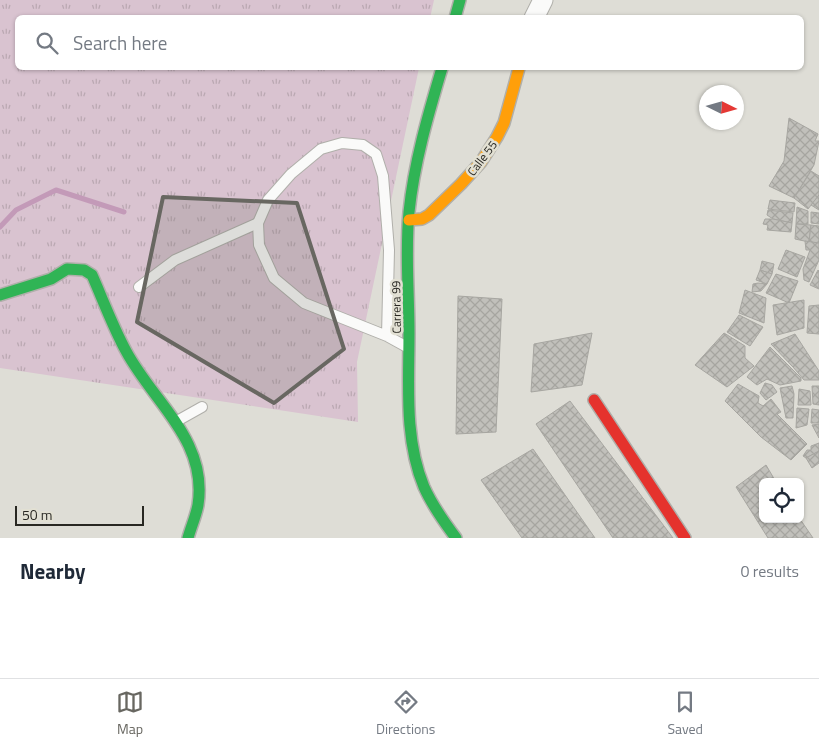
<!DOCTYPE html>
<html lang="en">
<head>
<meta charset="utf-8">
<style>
	body { margin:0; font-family:"Titillium Web",sans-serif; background:#f6f6f7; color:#1f2937 }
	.controls { position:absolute; right:15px; bottom:15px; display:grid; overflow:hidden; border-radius:8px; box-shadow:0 1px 4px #0004 }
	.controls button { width:45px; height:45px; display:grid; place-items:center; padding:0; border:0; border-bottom:1px solid #e0e1e3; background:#fff; color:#1f2937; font:25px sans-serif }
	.compass { position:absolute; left:699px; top:85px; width:45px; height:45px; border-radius:50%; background:#fff; box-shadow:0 1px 4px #0004; rotate:95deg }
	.scale { position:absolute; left:15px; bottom:12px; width:129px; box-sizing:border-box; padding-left:5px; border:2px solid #282722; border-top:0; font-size:14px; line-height:18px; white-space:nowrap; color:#282722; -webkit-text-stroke:4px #e2e0d3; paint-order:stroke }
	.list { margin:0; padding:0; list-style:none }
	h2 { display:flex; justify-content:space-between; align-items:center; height:65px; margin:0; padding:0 20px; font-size:21px }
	h2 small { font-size:16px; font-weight:400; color:#747a83 }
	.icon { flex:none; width:28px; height:28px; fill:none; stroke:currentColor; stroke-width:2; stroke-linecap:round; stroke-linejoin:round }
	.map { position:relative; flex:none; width:819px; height:538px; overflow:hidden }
	.search { position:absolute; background:#fff; box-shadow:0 1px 4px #0004; left:15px; right:15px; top:15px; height:55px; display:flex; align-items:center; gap:12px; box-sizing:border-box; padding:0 18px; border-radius:8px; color:#747a83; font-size:19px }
	.sheet { height:140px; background:#fff }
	nav { display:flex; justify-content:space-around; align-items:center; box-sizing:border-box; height:70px; border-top:1px solid #e0e1e3; background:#fff; font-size:14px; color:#747a83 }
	nav a { display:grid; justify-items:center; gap:2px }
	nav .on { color:#686761 }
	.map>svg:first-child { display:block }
	.grass { fill:url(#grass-tufts) }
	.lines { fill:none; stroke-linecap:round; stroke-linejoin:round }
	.stream { stroke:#c39ab8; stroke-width:5 }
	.building { fill:url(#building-cross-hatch); stroke:#a7a6a1 }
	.lane-casing { stroke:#b0afaa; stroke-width:12 }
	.street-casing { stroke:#b0afaa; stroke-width:21 }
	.fast-casing { stroke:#b0afaa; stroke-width:14 }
	.slow-casing { stroke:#b0afaa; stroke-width:14 }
	.jam-casing { stroke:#b0afaa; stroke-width:14 }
	.lane { stroke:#fafaf9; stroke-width:10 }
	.street { stroke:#fafaf9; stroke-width:19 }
	.fast { stroke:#30b455; stroke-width:11 }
	.slow { stroke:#ff9f0a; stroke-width:11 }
	.jam { stroke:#e5322d; stroke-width:11 }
	.marked { fill:#686761; fill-opacity:0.2; stroke:#686761; stroke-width:4; stroke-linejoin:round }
	.labels { text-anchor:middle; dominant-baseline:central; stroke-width:5; stroke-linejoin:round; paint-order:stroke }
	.street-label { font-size:12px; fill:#282722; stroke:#e2e0d3 }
</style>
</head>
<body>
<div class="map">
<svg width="819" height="538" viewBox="0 0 819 538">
	<defs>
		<pattern id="grass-tufts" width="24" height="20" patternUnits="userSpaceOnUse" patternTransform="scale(1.25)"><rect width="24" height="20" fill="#d9c3d0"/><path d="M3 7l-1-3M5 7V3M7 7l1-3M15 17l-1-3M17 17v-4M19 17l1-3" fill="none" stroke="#baa8b2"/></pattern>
		<pattern id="building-cross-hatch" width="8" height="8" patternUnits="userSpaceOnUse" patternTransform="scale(1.25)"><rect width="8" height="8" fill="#c1c0bb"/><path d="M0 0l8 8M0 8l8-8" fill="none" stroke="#a6a5a0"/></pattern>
	</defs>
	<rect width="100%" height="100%" fill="#deddd6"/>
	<path class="grass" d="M0,0h434l-4,18h-412v50h401l-62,294 1,60 -358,-54z"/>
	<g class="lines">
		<path class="stream" d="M0,227l16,-17 40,-20 68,22"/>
	</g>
	<g class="building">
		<path d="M789,118l29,16 -3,7h4l-5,24 -20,33 -25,-12 15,-25z"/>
		<path d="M811,171l8,5v19l-11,14 -14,-11z"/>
		<path d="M819,195v15l-8,-5z"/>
		<path d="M770,200l25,3 -1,9 -26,-3z"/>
		<path d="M797,207l11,4v13h-12z"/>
		<path d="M768,210l25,3 -1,10 -19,-4 -6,-4z"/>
		<path d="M811,212l8,1v11l-8,-1z"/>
		<path d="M765,219h8l19,4 -1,9 -24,-2 1,-5 -5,-1z"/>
		<path d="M796,224l15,1 -2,17 -14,-3z"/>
		<path d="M811,225l8,1v17l-10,-1z"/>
		<path d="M805,241l14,2v17l-10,22 -5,-2 -1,-11 7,-19h-4z"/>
		<path d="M786,250l19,7 -8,20 -19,-8z"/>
		<path d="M762,261l12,3 -2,10 -12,-4z"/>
		<path d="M760,270l12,4 -5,10 -11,-4z"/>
		<path d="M818,270l1,1v18l-9,-4z"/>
		<path d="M776,274l22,7 -9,22 -23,-10z"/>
		<path d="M758,283l9,1 -6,7 -9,1 1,-8z"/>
		<path d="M745,290l21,8 -2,25 -25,-10z"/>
		<path d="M458,296l44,3 -6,133 -40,2z"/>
		<path d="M804,300v28l-27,7 -4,-30z"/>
		<path d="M819,305v29l-12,-1 2,-27z"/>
		<path d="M739,315l24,12 -13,19 -23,-14z"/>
		<path d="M592,333l-10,52 -51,7 3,-48z"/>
		<path d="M724,333l21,13v12l9,8 -27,21 -32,-22z"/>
		<path d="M795,334l24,37v9h-15l-11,-13 -22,-23z"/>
		<path d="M770,347l31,31v3l-21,4 -13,-6 -10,6 -10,-8z"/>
		<path d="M765,383l7,2 5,7 -11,8 -6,-7z"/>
		<path d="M738,384l21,12 -1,7 5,3 8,-7 10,13 -4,2 30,30 -16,16 -30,-23 -36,-36z"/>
		<path d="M792,386l2,8 -1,24h-7l-6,-30z"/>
		<path d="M812,386h7v19l-6,-1z"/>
		<path d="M799,389l11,2 1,14h-13z"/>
		<path d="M570,401l103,137h-60l-77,-114z"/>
		<path d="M797,408l12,1 -2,16 -11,3z"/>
		<path d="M812,409l7,1v13h-8z"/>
		<path d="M819,424v14l-7,-13z"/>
		<path d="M819,443v8l-13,7 -3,-2 4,-6h4v-4z"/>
		<path d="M533,449l62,89h-73l-41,-58z"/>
		<path d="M819,451v12l-7,5 -6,-10z"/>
		<path d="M766,465l10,17h-13v37h37l13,19h-45l-32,-51z"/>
	</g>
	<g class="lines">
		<defs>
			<g id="lane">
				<path d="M139,287l36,-27 83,-37"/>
				<path d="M387,336l2,-86 -6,-74 -7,-22 -13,-9 -21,-2 -21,6 -30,25 -23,26 -10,23 1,22 15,33 30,25 83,33 20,11"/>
				<path d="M177,421l25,-14"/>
			</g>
			<path id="street" d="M534,18l9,-18"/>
			<g id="fast">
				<path d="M455,18l5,-18"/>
				<path d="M442,68c-14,47 -28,95 -33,144 -4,40 0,81 0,121 0,51 -5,106 15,154 8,18 20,35 32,51"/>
				<path d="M0,295l51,-16 16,-10 17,1 8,5c11,25 21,52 34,76 27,51 82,89 72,154 -2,11 -7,22 -10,33"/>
			</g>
			<path id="slow" d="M409,220l13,-1 7,-4 32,-31 20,-22 16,-25 7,-14 15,-55"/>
			<path id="jam" d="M594,400l91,138"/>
		</defs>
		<use href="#lane" class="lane-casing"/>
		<use href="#street" class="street-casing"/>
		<use href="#fast" class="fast-casing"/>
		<use href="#slow" class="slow-casing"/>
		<use href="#jam" class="jam-casing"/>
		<use href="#lane" class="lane"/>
		<use href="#street" class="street"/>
		<use href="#fast" class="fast"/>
		<use href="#slow" class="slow"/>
		<use href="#jam" class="jam"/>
	</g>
	<path class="marked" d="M163,197l134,6 47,146 -70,54 -137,-81z"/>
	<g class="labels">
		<g class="street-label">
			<text transform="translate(482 158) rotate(-53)">Calle 55</text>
			<text transform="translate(396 307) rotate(-91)">Carrera 99</text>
		</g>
	</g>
</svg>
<div class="controls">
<button><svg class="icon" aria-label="locate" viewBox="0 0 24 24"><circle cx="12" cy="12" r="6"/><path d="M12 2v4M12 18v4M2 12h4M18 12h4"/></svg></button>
</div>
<svg class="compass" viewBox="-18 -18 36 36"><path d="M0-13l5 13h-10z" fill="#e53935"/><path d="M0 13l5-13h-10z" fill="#747a83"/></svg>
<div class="scale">50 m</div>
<div class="search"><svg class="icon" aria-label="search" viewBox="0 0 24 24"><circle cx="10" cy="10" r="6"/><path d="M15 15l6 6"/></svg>Search here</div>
</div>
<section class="sheet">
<h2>Nearby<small>0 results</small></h2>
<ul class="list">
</ul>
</section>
<nav>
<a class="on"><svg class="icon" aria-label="map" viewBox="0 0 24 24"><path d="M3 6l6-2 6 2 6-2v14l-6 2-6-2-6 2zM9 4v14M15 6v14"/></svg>Map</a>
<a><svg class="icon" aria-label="directions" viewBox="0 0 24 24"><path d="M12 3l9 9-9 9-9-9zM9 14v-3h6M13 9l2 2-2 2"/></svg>Directions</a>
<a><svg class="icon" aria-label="saved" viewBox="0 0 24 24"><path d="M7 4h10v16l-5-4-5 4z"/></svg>Saved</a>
</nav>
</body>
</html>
